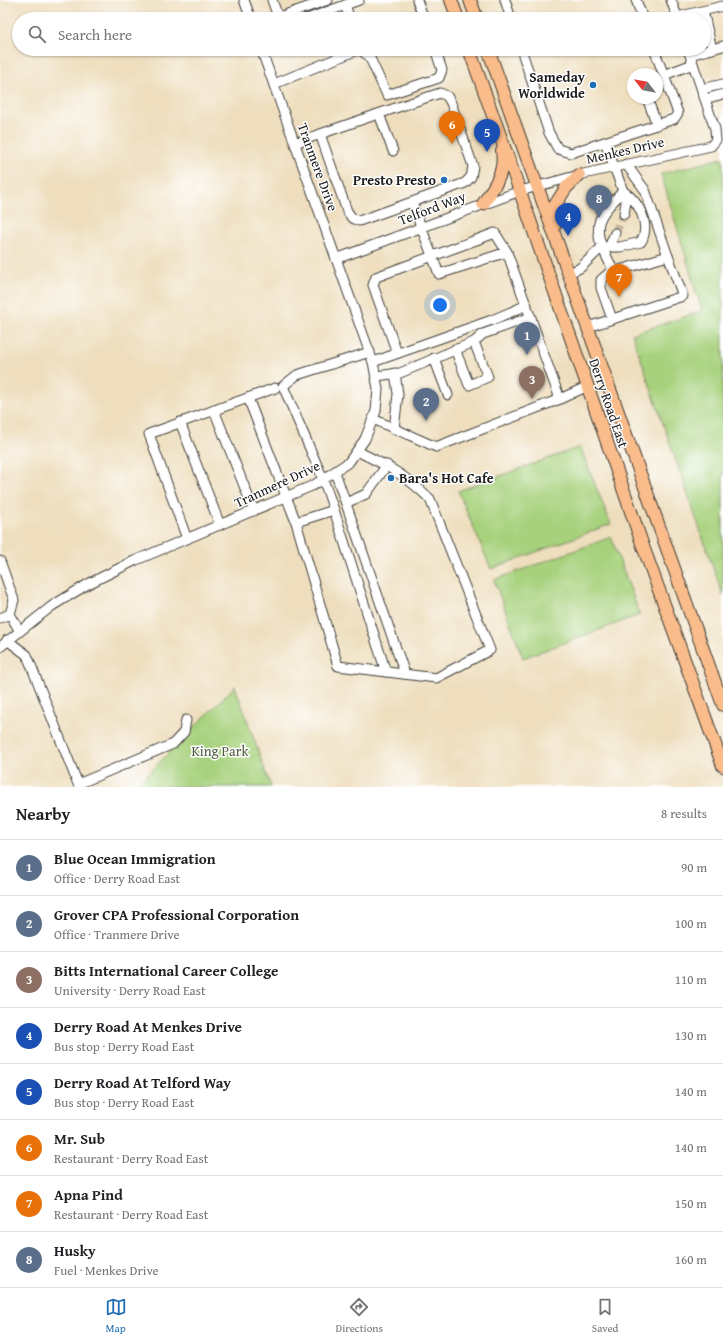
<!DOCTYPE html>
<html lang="en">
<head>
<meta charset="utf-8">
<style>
	body { margin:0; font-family:"Gentium Book Plus",serif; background:#f6f6f6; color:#202124 }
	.compass { position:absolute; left:627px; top:68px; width:36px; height:36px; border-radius:50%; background:#fff; box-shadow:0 1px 3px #0004; rotate:301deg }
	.you { position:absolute; left:440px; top:305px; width:14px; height:14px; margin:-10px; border:3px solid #fff; border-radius:50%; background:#1a73e8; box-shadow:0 0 0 6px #1a73e833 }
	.badge { display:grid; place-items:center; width:26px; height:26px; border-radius:50%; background:#1f6fb2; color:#fff; font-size:13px; font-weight:700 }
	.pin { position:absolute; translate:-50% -33px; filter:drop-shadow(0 1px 2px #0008) }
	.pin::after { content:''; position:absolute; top:21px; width:14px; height:12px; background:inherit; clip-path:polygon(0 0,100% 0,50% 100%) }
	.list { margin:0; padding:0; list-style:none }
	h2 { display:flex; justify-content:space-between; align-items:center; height:52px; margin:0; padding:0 16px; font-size:17px }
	h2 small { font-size:13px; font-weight:400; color:#757577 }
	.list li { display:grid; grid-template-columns:26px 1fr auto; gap:12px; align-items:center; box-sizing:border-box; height:56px; padding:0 16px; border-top:1px solid #e0e0e0 }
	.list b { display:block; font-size:15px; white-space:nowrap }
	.list p { margin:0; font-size:13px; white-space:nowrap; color:#757577 }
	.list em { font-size:13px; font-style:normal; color:#757577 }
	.icon { flex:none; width:22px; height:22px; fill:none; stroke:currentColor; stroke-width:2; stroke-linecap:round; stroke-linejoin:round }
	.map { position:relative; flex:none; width:723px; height:787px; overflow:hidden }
	.search { position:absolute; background:#fff; box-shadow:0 1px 3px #0004; left:12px; right:12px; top:12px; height:44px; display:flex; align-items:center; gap:10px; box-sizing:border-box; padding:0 14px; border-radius:22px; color:#757577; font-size:15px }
	.sheet { height:500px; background:#fff }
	nav { display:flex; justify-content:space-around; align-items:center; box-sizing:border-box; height:56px; border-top:1px solid #e0e0e0; background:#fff; font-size:11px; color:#757577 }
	nav a { display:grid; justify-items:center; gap:2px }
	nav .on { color:#1f6fb2 }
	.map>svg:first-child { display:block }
	.green { fill:#a7d17d; stroke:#62764c }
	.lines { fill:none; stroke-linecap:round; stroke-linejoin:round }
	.minor-tunnel { stroke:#c4b79d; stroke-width:9; stroke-dasharray:9 4.5; stroke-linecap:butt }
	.minor-casing { stroke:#3c3934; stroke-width:11 }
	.major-casing { stroke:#3c3934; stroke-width:14 }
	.minor { stroke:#fff; stroke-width:9 }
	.major { stroke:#f9bc8a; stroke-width:12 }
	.poi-dot { fill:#1f6fb2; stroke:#fff; stroke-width:1.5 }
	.labels { text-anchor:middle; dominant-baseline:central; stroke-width:3; stroke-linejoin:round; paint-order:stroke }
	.poi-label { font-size:14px; font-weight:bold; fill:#1c1c1c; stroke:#fff; text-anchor:end }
	.street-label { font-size:14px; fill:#1c1c1c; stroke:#fff }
	.park-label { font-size:14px; fill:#4d5b3e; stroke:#fff }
</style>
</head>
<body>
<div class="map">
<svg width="723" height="787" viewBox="0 0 723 787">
	<rect width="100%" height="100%" fill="#fff"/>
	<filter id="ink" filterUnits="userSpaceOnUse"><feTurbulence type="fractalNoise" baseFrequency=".025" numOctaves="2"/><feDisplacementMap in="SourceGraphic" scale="8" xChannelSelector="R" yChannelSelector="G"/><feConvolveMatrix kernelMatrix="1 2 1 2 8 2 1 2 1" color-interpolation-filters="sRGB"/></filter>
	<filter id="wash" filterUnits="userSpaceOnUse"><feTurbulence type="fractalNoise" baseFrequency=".012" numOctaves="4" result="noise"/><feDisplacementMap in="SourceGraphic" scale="16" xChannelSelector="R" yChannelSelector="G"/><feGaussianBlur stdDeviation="0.9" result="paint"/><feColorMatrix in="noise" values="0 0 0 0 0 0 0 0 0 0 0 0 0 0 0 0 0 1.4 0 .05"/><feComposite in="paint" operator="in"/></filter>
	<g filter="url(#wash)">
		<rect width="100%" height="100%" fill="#eedebd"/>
		<g class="green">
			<path d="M723,158v438l-91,-262 70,-23 -41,-137z"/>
			<path d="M580,447l31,77 -120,45 -33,-78z"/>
			<path d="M611,537l29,78 -117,43 -29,-78z"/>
			<path d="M235,686l36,101h-136z"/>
		</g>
	</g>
	<g filter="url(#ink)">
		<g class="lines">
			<path class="minor-tunnel" d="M615,233l9,-19"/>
			<defs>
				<g id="minor">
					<path d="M244,0l7,19"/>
					<path d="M272,0l6,17"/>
					<path d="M417,0l7,19"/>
					<path d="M505,0l6,19"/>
					<path d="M636,0l7,19"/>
					<path d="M671,0l7,19"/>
					<path d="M345,5l5,14"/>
					<path d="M703,11l9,38"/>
					<path d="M677,17l46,-11"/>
					<path d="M273,19l55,-19"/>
					<path d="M307,19l52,-19"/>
					<path d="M521,49l28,84 9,16 13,4 103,-34 4,-6 -24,-64"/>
					<path d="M688,49l27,80 1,11"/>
					<path d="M360,50l9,6 18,39 52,-17 3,-8 -7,-21"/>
					<path d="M690,55l33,-9"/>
					<path d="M664,75l29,-11"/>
					<path d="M274,84l86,-35"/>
					<path d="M702,89l21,-5"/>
					<path d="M647,98l10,27"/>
					<path d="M705,99l18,-5"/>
					<path d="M379,114l14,37"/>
					<path d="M605,142l18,49c16,10 28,34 18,51l-21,5h-18c-11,-28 3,-36 21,-56"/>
					<path d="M295,143c48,-17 97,-34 145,-50l7,3 4,7 22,63 -2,11 -6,6 -106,38 -7,-3 -5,-7 -27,-77"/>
					<path d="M626,164l19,26 23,66"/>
					<path d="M623,191l3,11 -2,12"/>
					<path d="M412,203l27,71 68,-22 53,147 28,-13"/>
					<path d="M609,247l6,-14"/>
					<path d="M336,259l184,-68 59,-16 132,-29 5,-6"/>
					<path d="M569,273l11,-5 22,-21 12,25"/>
					<path d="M588,327l95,-31 -15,-40 -59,17 -8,7v8l11,31"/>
					<path d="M455,349l14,36 19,-8 -14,-35"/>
					<path d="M397,353l-24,-68 3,-8 119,-44 12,19"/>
					<path d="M434,358l14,37"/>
					<path d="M373,362l119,-42 35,-15"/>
					<path d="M376,376l24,-3 74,-31 9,-8 48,-17"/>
					<path d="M248,398l48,124 42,144 98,12 54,-28 -60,-151c-23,-23 -44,-34 -73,-48"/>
					<path d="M214,410l40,101"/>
					<path d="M373,419l63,28 124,-48"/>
					<path d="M180,422l40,103"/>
					<path d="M394,429l4,-35 -3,-21"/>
					<path d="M335,472l70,202"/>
					<path d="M346,503l20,-9 21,-29"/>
					<path d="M334,510l52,162"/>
					<path d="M296,522l38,-12 -11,-31 -40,-93 14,-11 73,-23"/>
					<path d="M187,539l-38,-105 126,-46"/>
					<path d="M0,561l14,39 -4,14 9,16"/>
					<path d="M0,618l10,-4"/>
					<path d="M7,640l20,15 51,129 95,-40 11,-12 2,-12"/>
					<path d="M0,647l52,-41 36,-22 46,-23 180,-76 35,-23 16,-23 11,-28 2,-22 -5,-27 -112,-313"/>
				</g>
				<g id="major">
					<path d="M451,0l7,19"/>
					<path d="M470,0l7,19"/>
					<path d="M469,49l47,131 128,369 79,217"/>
					<path d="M488,49l235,656"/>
					<path d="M483,204c11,-17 23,-33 19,-53"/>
					<path d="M555,225v-20l11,-17 13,-13"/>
				</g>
			</defs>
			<use href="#minor" class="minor-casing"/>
			<use href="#major" class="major-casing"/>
			<use href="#minor" class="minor"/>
			<use href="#major" class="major"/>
		</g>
	</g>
	<g class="poi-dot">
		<circle cx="593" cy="85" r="4"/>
		<circle cx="444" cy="180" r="4"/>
		<circle cx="391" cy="478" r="4"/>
	</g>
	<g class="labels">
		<g class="poi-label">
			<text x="585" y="77">Sameday<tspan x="585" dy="16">Worldwide</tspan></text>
			<text x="436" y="180">Presto Presto</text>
			<text x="399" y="478" text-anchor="start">Bara's Hot Cafe</text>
		</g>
		<g class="street-label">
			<text transform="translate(625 150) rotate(-13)">Menkes Drive</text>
			<text transform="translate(318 167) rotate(70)">Tranmere Drive</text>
			<text transform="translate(432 208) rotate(-21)">Telford Way</text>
			<text transform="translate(609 403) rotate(71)">Derry Road East</text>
			<text transform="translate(277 484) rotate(-25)">Tranmere Drive</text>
		</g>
		<g class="park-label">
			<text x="220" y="751">King Park</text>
		</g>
	</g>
</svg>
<svg class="compass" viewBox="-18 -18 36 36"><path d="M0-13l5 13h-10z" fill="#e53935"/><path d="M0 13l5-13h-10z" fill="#757577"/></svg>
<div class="you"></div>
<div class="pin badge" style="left:527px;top:355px;background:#5c6f8a">1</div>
<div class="pin badge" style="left:426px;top:421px;background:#5c6f8a">2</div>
<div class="pin badge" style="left:532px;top:399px;background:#8d6e63">3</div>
<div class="pin badge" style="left:568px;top:236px;background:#1a4fb4">4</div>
<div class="pin badge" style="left:487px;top:152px;background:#1a4fb4">5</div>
<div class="pin badge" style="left:452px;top:144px;background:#e8710a">6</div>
<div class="pin badge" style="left:619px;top:297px;background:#e8710a">7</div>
<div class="pin badge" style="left:599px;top:218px;background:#5c6f8a">8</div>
<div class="search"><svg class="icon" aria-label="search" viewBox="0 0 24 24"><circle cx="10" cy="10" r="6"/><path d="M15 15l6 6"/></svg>Search here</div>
</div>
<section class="sheet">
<h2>Nearby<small>8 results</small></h2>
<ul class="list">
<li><span class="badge" style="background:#5c6f8a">1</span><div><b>Blue Ocean Immigration</b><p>Office · Derry Road East</p></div><em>90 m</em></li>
<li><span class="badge" style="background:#5c6f8a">2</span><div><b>Grover CPA Professional Corporation</b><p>Office · Tranmere Drive</p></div><em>100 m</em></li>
<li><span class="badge" style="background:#8d6e63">3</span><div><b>Bitts International Career College</b><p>University · Derry Road East</p></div><em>110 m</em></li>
<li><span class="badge" style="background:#1a4fb4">4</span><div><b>Derry Road At Menkes Drive</b><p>Bus stop · Derry Road East</p></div><em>130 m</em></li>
<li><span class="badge" style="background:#1a4fb4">5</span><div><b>Derry Road At Telford Way</b><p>Bus stop · Derry Road East</p></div><em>140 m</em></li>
<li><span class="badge" style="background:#e8710a">6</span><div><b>Mr. Sub</b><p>Restaurant · Derry Road East</p></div><em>140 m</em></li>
<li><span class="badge" style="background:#e8710a">7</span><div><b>Apna Pind</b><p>Restaurant · Derry Road East</p></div><em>150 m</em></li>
<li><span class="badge" style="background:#5c6f8a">8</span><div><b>Husky</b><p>Fuel · Menkes Drive</p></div><em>160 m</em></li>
</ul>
</section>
<nav>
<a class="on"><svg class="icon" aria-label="map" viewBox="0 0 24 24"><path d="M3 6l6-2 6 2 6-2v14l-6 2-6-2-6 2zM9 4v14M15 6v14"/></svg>Map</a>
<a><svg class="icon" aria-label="directions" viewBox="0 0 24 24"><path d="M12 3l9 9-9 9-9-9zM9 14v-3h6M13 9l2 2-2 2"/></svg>Directions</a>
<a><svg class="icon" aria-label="saved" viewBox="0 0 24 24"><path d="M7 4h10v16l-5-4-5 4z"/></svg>Saved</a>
</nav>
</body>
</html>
